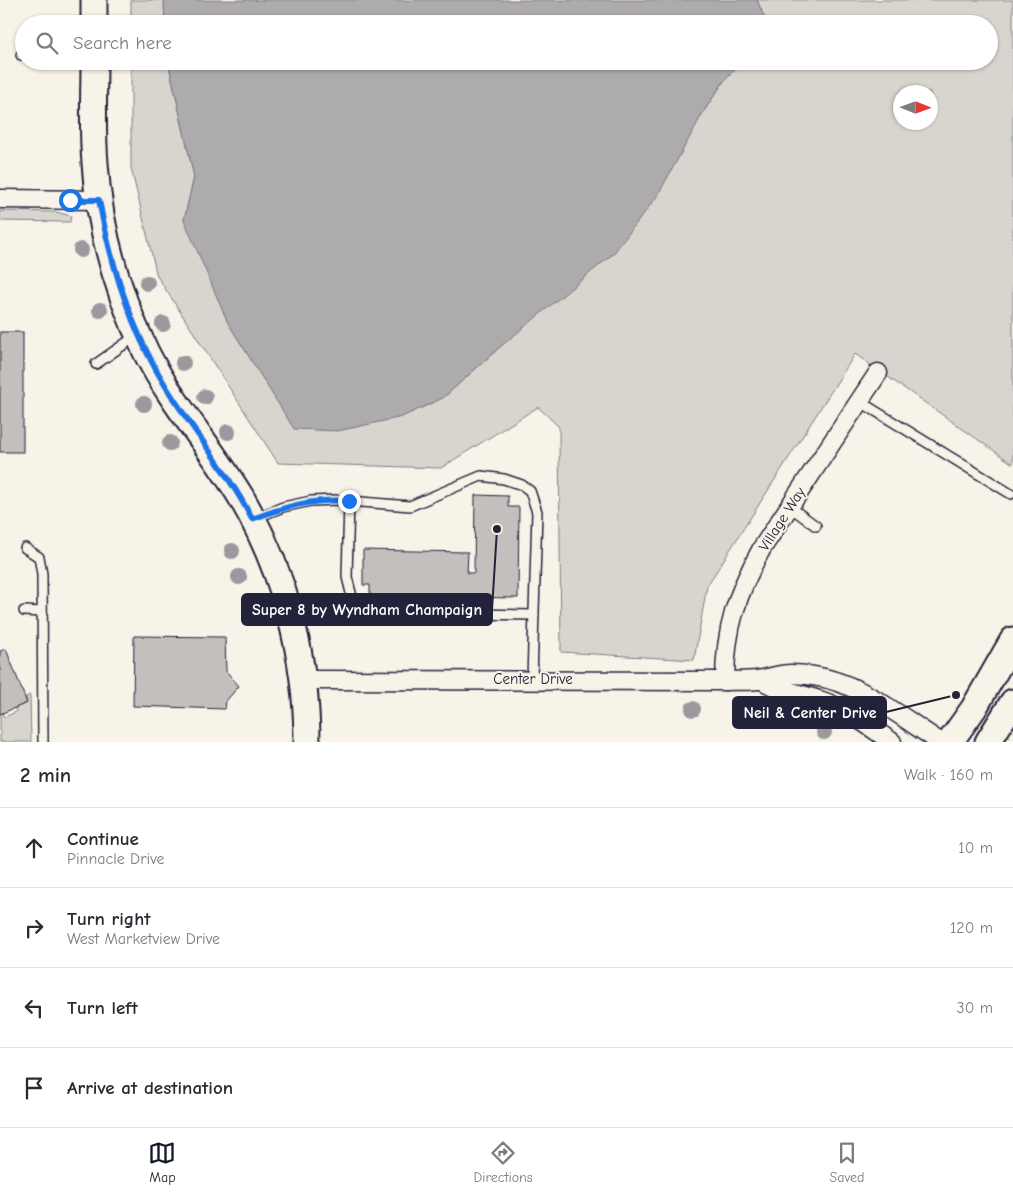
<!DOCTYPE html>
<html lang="en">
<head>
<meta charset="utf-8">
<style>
	body { margin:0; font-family:"Comic Neue",sans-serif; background:#f2f2f3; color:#2b2b33 }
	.compass { position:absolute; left:893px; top:85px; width:45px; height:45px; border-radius:50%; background:#fff; box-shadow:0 1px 4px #0004; rotate:91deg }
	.stop { position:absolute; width:15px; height:15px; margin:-11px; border:4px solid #1a73e8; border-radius:50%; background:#fff }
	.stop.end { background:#1a73e8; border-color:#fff; box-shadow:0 1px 5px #0008 }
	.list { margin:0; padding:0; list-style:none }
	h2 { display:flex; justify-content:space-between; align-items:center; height:65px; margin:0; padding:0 20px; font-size:21px }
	h2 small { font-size:16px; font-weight:400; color:#7c7c81 }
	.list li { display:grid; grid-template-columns:32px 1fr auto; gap:15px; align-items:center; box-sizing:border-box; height:80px; padding:0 20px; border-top:1px solid #e1e1e2 }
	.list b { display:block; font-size:19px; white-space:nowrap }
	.list p { margin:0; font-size:16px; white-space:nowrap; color:#7c7c81 }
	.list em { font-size:16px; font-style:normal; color:#7c7c81 }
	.icon { flex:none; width:28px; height:28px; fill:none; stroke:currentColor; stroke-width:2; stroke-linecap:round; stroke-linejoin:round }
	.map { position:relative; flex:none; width:1013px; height:742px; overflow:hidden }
	.search { position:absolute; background:#fff; box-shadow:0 1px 4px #0004; left:15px; right:15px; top:15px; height:55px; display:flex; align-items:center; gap:12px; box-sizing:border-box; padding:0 18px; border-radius:28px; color:#7c7c81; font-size:19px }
	.sheet { height:385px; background:#fff }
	nav { display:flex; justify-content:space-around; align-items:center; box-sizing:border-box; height:70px; border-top:1px solid #e1e1e2; background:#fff; font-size:14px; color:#7c7c81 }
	nav a { display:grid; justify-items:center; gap:2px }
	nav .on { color:#111827 }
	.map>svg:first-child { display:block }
	.green { fill:#d8d5cf; stroke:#7d7c85; fill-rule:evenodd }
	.water { fill:#aeabad; stroke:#76747f }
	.building { fill:#c2bfbd; stroke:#22223b }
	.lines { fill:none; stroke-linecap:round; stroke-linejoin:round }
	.lane-casing { stroke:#22223b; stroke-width:12 }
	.street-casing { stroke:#22223b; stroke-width:21 }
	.secondary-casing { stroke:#22223b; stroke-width:29 }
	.lane { stroke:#f7f3e8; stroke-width:9 }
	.street { stroke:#f7f3e8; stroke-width:18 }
	.secondary { stroke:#f7f3e8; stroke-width:25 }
	.tree { fill:#9b999d }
	.route { stroke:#1a73e8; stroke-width:6 }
	.labels { text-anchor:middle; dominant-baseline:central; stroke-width:4; stroke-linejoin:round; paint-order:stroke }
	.street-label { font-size:15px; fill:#22223b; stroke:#f7f3e8 }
	.leader { fill:none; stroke:#22223b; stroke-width:2 }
	.callout-dot { fill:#22223b; stroke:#f7f3e8; stroke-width:2 }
	.callout { fill:#22223b; stroke:#22223b; stroke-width:2 }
	.callout-label { font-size:16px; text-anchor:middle; font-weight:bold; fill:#fff }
</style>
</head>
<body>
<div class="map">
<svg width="1013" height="742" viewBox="0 0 1013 742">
	<rect width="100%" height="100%" fill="#f7f3e8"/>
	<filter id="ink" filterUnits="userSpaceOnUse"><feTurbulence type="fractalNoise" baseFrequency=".02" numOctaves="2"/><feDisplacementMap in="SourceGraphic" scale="10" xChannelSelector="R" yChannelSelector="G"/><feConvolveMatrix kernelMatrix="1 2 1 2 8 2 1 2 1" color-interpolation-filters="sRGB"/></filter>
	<g filter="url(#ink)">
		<g class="green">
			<path d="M131,0h33l1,24h-34z"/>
			<path d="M757,0h256v464l-158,-110 -148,232 -13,74 -133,-8 -2,-225 -21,-20 -97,61 -163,-5 -121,-187 -26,-108v-107h37l26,116 -10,43 259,178 57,-51 204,-236 20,-30 20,-20h245v-37h-222zM900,92h30v30h-30z"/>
			<path d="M0,211l56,1 15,4 -1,6 -70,-1z"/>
			<path d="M30,695l1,47h-31v-28l2,-1 2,4 12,-5 -1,-4 12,-5 -1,-6z"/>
		</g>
		<g class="water">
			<path d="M164,0h593l10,24h-602z"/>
			<path d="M168,61h576l-20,20 -20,30 -46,84 -45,59 -113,93 -57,51 -41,19 -64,14 -44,-2 -66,-106 -44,-103 10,-43z"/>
		</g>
		<g class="building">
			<rect x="0" y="332" width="23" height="120"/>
			<path d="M475,495l33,1v11h11l-1,91 -148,-2v-11h-7v-35l105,2 -1,21h7z"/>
			<path d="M134,636l91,1 1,34 13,15 -13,15 -1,8 -92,-3z"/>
			<path d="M6,649l21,54 -27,11v-63z"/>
		</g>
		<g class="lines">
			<defs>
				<g id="lane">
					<path d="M21,55h3"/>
					<path d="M96,364l40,-28"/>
					<path d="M859,401l152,93"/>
					<path d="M349,501l-2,76 6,24 12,11 169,3"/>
					<path d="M790,507l26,19"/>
					<path d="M255,518l28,-11 28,-6 26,-1 73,6 71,-30 23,3 18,6 8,6 7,21 -5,167"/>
					<path d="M25,548l14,9 3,17 1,168"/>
					<path d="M24,611l18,1"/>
				</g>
				<g id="street">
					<path d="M0,199l99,1"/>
					<path d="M304,680l421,1c12,-1 27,1 38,-2 11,-2 19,-6 30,-5 59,1 99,37 147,68"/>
					<path d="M762,680c20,12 41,14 63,22 25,9 45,25 67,40"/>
					<path d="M725,681c0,-52 12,-88 37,-133l116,-175"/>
				</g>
				<g id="secondary">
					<path d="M94,0v24"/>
					<path d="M94,61c0,34 -2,69 1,102 4,65 23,131 51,189 26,52 65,95 95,145 43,74 66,160 66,245"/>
					<path d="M950,742l24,-34 39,-68"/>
					<path d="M988,742l25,-40"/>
				</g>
			</defs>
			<use href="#lane" class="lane-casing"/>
			<use href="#street" class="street-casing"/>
			<use href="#secondary" class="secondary-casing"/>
			<use href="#lane" class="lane"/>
			<use href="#street" class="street"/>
			<use href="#secondary" class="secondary"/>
		</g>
		<g class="tree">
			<circle cx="81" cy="250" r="8"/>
			<circle cx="147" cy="283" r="8"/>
			<circle cx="100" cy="310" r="8"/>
			<circle cx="163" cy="324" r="8"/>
			<circle cx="183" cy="363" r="8"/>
			<circle cx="205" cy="397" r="8"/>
			<circle cx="144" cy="404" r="8"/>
			<circle cx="228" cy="432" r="8"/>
			<circle cx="170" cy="443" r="8"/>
			<circle cx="232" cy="551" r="8"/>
			<circle cx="239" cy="577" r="8"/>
			<circle cx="693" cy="709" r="8"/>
			<circle cx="824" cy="732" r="8"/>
		</g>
	</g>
	<g class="lines" filter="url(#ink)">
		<path class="route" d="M70,200h29c12,65 31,128 66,185 28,46 63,87 87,134 33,-12 61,-21 97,-18"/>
	</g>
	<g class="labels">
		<g class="street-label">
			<text transform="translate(782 519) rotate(-57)">Village Way</text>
			<text x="533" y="679">Center Drive</text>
		</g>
	</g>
	<path class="leader" d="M497 529L492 610M956 695L886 712"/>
	<g class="callout-dot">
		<circle cx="497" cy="529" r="5"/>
		<circle cx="956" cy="695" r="5"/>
	</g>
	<g class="callout">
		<rect x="242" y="594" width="250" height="31" rx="5"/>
		<rect x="733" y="697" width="153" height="31" rx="5"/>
	</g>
	<g class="callout-label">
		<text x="367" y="615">Super 8 by Wyndham Champaign</text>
		<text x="810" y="718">Neil &amp; Center Drive</text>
	</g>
</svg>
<svg class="compass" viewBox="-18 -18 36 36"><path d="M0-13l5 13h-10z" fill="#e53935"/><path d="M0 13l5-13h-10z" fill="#7c7c81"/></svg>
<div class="stop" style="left:70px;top:200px"></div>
<div class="stop end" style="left:349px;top:501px"></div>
<div class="search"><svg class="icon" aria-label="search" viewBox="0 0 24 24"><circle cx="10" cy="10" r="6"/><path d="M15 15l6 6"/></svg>Search here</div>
</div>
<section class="sheet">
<h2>2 min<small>Walk · 160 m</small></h2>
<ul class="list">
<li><svg class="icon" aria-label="ahead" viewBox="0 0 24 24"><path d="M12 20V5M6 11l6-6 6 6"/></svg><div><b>Continue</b><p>Pinnacle Drive</p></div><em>10 m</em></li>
<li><svg class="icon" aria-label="right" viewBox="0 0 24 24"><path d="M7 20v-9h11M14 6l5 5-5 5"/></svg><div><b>Turn right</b><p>West Marketview Drive</p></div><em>120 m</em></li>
<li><svg class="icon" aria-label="left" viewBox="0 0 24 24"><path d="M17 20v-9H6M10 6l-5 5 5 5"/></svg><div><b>Turn left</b></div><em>30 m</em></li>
<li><svg class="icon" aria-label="arrive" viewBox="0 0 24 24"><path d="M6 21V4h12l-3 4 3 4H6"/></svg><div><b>Arrive at destination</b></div></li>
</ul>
</section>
<nav>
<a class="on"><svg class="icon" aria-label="map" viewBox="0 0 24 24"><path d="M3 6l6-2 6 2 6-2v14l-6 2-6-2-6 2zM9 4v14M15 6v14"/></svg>Map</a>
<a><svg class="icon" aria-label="directions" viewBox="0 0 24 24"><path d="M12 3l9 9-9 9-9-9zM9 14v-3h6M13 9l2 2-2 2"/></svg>Directions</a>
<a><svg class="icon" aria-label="saved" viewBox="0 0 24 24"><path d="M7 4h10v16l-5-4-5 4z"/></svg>Saved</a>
</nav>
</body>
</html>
